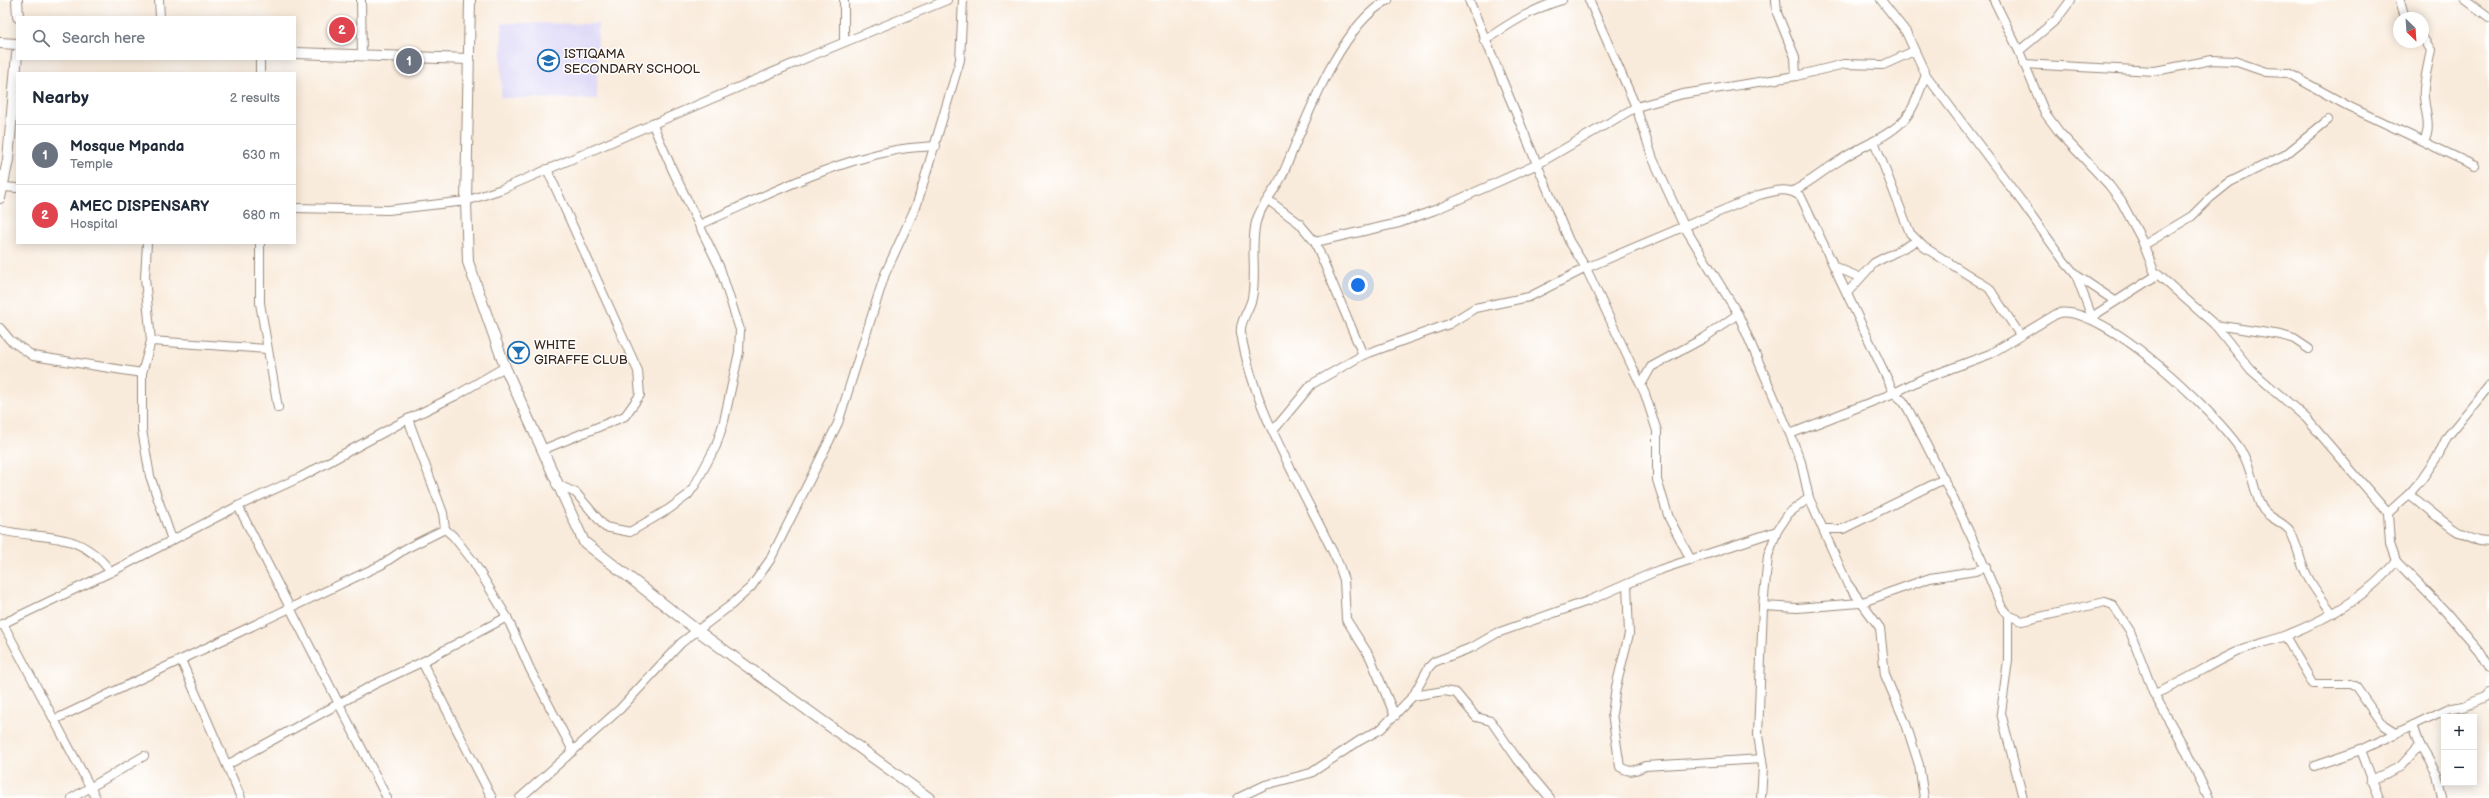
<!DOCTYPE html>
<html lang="en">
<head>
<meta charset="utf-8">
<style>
	body { margin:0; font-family:"Balsamiq Sans",sans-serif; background:#f6f6f7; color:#1f2937 }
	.controls { position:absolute; right:12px; bottom:12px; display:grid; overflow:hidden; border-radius:0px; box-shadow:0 2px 10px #0003 }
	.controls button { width:36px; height:36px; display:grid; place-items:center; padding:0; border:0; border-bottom:1px solid #e0e1e3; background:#fff; color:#1f2937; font:20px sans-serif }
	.compass { position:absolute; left:2393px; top:12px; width:36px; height:36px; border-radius:50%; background:#fff; box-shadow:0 2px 10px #0003; rotate:155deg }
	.you { position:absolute; left:1358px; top:285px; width:14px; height:14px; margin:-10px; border:3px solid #fff; border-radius:50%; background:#1a73e8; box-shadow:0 0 0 6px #1a73e833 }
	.badge { display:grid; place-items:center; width:26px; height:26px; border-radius:50%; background:#b45309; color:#fff; font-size:13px; font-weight:700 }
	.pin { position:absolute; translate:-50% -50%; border:2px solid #fff; box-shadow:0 1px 4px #0006 }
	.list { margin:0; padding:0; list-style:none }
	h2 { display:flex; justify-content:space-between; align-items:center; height:52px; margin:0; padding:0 16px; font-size:17px }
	h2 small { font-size:13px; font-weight:400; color:#747a83 }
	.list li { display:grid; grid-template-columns:26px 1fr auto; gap:12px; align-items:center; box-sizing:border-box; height:60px; padding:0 16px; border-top:1px solid #e0e1e3 }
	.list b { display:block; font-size:15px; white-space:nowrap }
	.list p { margin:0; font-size:13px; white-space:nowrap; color:#747a83 }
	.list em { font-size:13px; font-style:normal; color:#747a83 }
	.icon { flex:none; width:22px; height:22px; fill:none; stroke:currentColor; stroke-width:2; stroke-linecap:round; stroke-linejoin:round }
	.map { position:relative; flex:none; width:2489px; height:798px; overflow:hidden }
	.search { position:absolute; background:#fff; box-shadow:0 2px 10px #0003; left:16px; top:16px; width:280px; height:44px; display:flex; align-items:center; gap:10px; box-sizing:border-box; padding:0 14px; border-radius:0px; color:#747a83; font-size:15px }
	.panel { position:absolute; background:#fff; box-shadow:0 2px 10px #0003; left:16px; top:72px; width:280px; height:172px; border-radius:0px }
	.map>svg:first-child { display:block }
	.built { fill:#dcd6f6 }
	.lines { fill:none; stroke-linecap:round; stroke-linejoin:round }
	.minor-casing { stroke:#9a8a7c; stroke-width:10 }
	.tertiary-casing { stroke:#9a8a7c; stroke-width:12 }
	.minor { stroke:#fff; stroke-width:8 }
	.tertiary { stroke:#fff; stroke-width:10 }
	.labels { text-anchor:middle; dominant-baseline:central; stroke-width:3; stroke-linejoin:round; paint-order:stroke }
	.poi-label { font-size:13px; fill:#3b2a1e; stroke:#fff; text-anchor:start }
</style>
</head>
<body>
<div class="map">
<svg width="2489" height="798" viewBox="0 0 2489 798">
	<rect width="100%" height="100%" fill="#fff"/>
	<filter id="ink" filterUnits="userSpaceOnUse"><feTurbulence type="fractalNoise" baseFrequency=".025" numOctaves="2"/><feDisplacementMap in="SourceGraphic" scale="8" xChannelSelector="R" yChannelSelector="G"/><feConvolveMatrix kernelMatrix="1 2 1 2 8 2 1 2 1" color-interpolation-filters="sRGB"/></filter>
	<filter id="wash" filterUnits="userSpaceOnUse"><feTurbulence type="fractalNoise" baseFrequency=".012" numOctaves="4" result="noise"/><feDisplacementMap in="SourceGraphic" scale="16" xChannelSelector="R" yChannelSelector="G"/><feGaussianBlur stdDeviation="0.9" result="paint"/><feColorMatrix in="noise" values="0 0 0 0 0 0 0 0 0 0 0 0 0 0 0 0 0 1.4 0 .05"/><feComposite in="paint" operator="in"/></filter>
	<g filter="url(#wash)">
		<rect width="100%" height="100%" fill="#f9ebdb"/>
		<path class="built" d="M502,23l96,1 -1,75 -96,-1z"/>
	</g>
	<g filter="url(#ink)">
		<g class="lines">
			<defs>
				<g id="minor">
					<path d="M159,0l1,17"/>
					<path d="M361,0l1,55"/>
					<path d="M1388,0c-50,26 -84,126 -106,176 -7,15 -22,30 -26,46 -6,25 1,51 -4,76 -2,11 -13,24 -11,35 13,81 64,158 98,232l5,15 2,39 24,38 25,59"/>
					<path d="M1469,0l100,241 17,27 59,126 12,37v49l12,38 22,42"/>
					<path d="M1589,0l47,107 17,52 31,67 54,88 52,120 11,28 8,36 38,85 33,45 5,47 21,49 13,41 5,33"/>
					<path d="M1776,0l1,13 18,44 1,19"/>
					<path d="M1881,0l25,32 20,43 96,127 42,59 12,14 39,26"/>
					<path d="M1994,0l25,51"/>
					<path d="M2071,0l-15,20 -37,31 26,62 15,20 49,52 12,16 20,37 13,33 61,54 36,45 55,48 82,95 2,31 6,17 49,50 34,40 10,17"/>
					<path d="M2400,0l5,18"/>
					<path d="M2466,0l23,17"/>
					<path d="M2423,38l8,12c-2,12 -9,37 -7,47 1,14 8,31 0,43"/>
					<path d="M1484,41c26,-18 48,-32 78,-41"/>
					<path d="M844,42v-42"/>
					<path d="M260,59v14"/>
					<path d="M2023,64l132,7 57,-11 22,1 32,11 22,1 60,33 127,60"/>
					<path d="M1874,141l36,92 14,14 65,41 31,47"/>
					<path d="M4,187l13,1"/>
					<path d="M1793,191c18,-9 32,-22 49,-32 19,-13 44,-21 60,-37 13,-13 17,-31 24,-47"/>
					<path d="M1268,200l31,23 16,19 48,113"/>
					<path d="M295,208l93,2 78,-9 36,-12 309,-133 136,-56"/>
					<path d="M699,225c64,-28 129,-62 197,-75 13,-3 27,-3 40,-4"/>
					<path d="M1315,242l84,-19 36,-13 103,-46 98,-57 47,-13 113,-18 48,-12 39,1 31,-14"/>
					<path d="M147,243l-2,35 6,63 -9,32v57l8,46 22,64"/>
					<path d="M260,243v60l18,105"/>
					<path d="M2144,245l48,-29 18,-18 20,-16 55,-27 43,-35"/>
					<path d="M1835,267l24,10"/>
					<path d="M2076,275l16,42"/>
					<path d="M1847,293l27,-30 43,-22"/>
					<path d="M2090,318l67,-43"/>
					<path d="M2215,325l66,10 13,4 15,10"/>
					<path d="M0,328l10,12 23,16 109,17"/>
					<path d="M151,341l116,8"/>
					<path d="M1641,385l10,-18 53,-29 34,-24"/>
					<path d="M408,419l35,94 2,16"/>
					<path d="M1273,431l39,-47 51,-29 86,-31 26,-16 54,-11 57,-29 173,-73c17,-4 28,-9 42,2l93,196 9,8 5,8c34,66 67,131 94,199l6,7 14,6 83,-19 8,3 17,26 24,63 29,51 26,53"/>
					<path d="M1790,434l104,-41 26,-13 70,-26 68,-41c47,-8 156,98 182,136 12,17 12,38 21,57 5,12 22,15 29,25 4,5 11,32 15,40 6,15 18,29 28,43"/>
					<path d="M542,450l83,-34 15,-21 -2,-24 -91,-202"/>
					<path d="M556,484l20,9 29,34 25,5 39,-23 19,-14 7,-10 21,-39 8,-25 15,-69 1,-22 -20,-62 -47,-97 -21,-48"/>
					<path d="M2409,494c22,16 53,49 80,48"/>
					<path d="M238,506l149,292"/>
					<path d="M2388,513l21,-19 13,-15 17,-25 8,-17 42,-51"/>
					<path d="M1824,529h19l101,-50"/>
					<path d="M0,530c47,11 79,-1 111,42"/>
					<path d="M1627,584l2,50 -13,53 -4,27 8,53c10,6 15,4 25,-1l117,-7"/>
					<path d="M1763,606l34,2 63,-5 70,-25 45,-7 11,-4"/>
					<path d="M2008,615v45l-7,53 22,85"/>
					<path d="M3,624l93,174"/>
					<path d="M0,625l111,-53 127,-66 63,-29 107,-58 47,-23 50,-29"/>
					<path d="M2285,636l28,48h37l6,3 26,37 14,9"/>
					<path d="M181,660l60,138"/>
					<path d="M422,662l85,-45"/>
					<path d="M2154,694c32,-12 59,-33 89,-45 14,-5 30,-8 44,-14 40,-16 82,-39 109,-74"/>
					<path d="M1413,696l31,-5 12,2 20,24 15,4 27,39 32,38"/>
					<path d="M56,719l325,-154 24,-16 40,-20 8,7 20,25 34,56 23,52 43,82"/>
					<path d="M2413,725l7,20 17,29 5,24"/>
					<path d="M2361,750l18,48"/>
					<path d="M227,765l146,-80 49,-23 70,136"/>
					<path d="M2314,766l47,-16 86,-41 17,-3 21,-9 4,-4"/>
					<path d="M2371,780l29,-13 20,-22"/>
					<path d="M72,798l72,-42"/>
					<path d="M520,798l100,-89 61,-66 50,-38 20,-18 19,-27 68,-137 47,-149 32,-70 43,-144 3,-60"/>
					<path d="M1238,798l27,-13 46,-12 48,-32 22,-12 32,-33 16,-29 5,-5 39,-15 24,-14 91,-32 71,-31 118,-39"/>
					<path d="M1761,798l2,-31 -5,-32 5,-129 5,-50 9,-25 12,-18 20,-15"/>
				</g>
				<g id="tertiary">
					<path d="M17,0l1,17"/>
					<path d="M470,0l-4,201 2,61 37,105 79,175 114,89 231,167"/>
					<path d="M0,43l17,1"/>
					<path d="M295,53l173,6"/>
					<path d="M0,198l8,-38 9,-106"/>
				</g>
			</defs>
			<use href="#minor" class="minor-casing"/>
			<use href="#tertiary" class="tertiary-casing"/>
			<use href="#minor" class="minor"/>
			<use href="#tertiary" class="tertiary"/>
		</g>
	</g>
	<defs>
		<symbol id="school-ring" viewBox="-11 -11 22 22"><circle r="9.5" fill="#fff" stroke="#1f6fb2" stroke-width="1.5"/><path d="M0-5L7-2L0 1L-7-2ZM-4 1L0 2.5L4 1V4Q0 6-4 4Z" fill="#1f6fb2"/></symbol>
		<symbol id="bar-ring" viewBox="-11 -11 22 22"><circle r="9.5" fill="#fff" stroke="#1f6fb2" stroke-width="1.5"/><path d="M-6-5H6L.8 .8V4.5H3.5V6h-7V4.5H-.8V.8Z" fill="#1f6fb2"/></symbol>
	</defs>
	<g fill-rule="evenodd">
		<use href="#school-ring" x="536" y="48" width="25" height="25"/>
		<use href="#bar-ring" x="506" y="340" width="25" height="25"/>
	</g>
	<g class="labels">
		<g class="poi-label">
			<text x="564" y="54">ISTIQAMA<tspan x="564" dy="15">SECONDARY SCHOOL</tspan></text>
			<text x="534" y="345">WHITE<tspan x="534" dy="15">GIRAFFE CLUB</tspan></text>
		</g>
	</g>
</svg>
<div class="controls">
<button>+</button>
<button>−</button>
</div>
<svg class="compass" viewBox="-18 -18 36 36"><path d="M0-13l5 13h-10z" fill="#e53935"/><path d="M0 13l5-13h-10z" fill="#747a83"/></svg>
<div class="you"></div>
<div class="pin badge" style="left:409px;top:61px;background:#6b7280">1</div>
<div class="pin badge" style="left:342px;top:30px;background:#e0444e">2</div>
<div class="search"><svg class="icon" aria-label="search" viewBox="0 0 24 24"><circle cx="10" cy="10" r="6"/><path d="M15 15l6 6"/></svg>Search here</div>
<section class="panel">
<h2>Nearby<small>2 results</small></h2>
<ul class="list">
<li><span class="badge" style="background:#6b7280">1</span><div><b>Mosque Mpanda</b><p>Temple</p></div><em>630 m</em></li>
<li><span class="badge" style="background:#e0444e">2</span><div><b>AMEC DISPENSARY</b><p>Hospital</p></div><em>680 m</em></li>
</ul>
</section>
</div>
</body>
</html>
